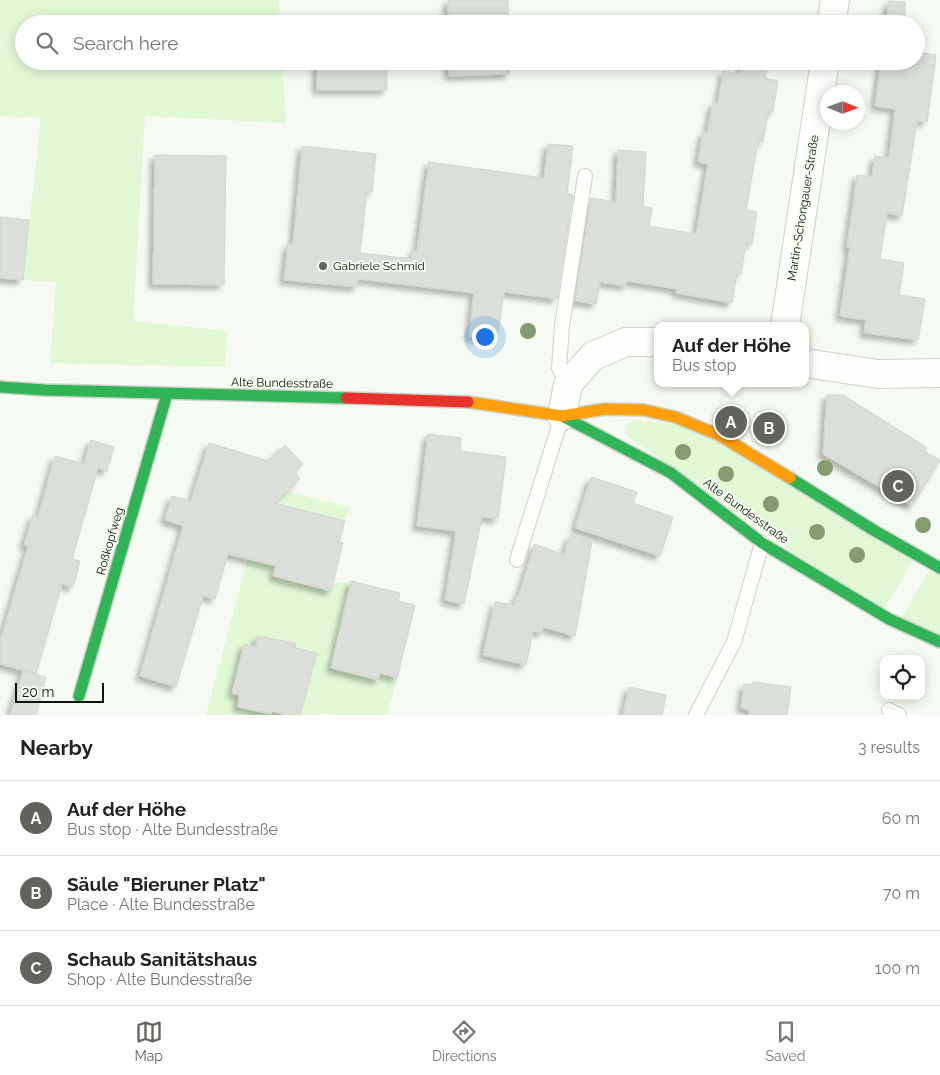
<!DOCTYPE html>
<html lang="en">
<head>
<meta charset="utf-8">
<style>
	body { margin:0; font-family:Raleway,sans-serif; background:#f2f2f2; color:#222 }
	.controls { position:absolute; right:15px; bottom:15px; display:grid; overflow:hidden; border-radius:10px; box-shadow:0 2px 12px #0003 }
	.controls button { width:45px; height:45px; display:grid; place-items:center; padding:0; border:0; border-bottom:1px solid #e0e0e0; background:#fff; color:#222; font:25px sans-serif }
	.compass { position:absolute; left:820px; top:85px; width:45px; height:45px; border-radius:50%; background:#fff; box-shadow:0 2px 12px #0003; rotate:91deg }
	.scale { position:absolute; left:15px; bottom:12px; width:89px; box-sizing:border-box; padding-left:5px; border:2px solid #0f130d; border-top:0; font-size:14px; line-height:18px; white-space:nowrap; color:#0f130d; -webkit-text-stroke:4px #f4feef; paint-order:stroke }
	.you { position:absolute; left:484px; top:336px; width:18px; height:18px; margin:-12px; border:4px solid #fff; border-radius:50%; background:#1a73e8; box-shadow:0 0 0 8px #1a73e833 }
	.badge { display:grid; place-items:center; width:32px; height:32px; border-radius:50%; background:#60645d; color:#fff; font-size:16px; font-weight:700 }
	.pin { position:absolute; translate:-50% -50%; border:2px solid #fff; box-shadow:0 1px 5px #0006 }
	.popup { position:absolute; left:654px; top:322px; width:155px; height:65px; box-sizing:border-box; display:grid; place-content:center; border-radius:10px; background:#fff; filter:drop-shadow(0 1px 4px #0005); font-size:16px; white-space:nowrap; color:#767676 }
	.popup b { font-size:19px; color:#222 }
	.popup::after { content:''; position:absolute; left:50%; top:100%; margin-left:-10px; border:10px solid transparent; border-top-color:#fff }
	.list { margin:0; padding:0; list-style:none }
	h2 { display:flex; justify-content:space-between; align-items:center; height:65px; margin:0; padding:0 20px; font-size:21px }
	h2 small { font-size:16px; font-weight:400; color:#767676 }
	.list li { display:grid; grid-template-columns:32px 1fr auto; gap:15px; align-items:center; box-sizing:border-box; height:75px; padding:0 20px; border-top:1px solid #e0e0e0 }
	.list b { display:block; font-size:19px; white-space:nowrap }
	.list p { margin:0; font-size:16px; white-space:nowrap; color:#767676 }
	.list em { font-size:16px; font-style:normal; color:#767676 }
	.icon { flex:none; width:28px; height:28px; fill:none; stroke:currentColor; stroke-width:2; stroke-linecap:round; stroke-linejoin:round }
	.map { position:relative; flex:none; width:940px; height:715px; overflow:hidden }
	.search { position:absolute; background:#fff; box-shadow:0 2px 12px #0003; left:15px; right:15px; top:15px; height:55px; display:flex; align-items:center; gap:12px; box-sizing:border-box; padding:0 18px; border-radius:28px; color:#767676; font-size:19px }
	.sheet { height:290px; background:#fff }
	nav { display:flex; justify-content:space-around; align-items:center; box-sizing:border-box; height:70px; border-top:1px solid #e0e0e0; background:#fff; font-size:14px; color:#767676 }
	nav a { display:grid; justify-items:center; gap:2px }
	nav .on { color:#60645d }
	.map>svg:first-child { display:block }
	.green { fill:#e2f8d5 }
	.building { fill:#dbdfd9; stroke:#d1d5ce; filter:url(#shadow) }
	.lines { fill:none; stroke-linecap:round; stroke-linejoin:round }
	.lane-casing { stroke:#cdd1ca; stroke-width:16 }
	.street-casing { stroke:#cdd1ca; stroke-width:30 }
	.fast-casing { stroke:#cdd1ca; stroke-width:14 }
	.slow-casing { stroke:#cdd1ca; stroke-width:14 }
	.jam-casing { stroke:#cdd1ca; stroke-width:14 }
	.lane { stroke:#fefefd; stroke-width:14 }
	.street { stroke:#fefefd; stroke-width:28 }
	.fast { stroke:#30b455; stroke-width:11 }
	.slow { stroke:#ff9f0a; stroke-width:11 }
	.jam { stroke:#e5322d; stroke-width:11 }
	.tree { fill:#849c70 }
	.poi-dot { fill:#60645d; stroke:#f4feef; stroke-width:2 }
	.labels { text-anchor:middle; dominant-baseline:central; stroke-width:4; stroke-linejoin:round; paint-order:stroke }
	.street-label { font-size:12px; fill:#0f130d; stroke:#f4feef }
	.poi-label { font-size:12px; fill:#0f130d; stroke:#f4feef; text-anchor:start }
</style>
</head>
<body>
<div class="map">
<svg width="940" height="715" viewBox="0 0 940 715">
	<defs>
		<filter id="shadow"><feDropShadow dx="-4.5" dy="4.5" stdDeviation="2.5" flood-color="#0004"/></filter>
	</defs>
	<rect width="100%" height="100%" fill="#f5faf2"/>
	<g class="green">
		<path d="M0,0h279l1,24h-256v37h258l4,62 -141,-7 -12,205 95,10 -3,36 -175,-4 6,-81 -33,-2 18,-162 -41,-2z"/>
		<path d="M633,420l63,6 221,128 -36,60 -254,-178c-3,-8 -1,-11 6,-16z"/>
		<path d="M267,487l83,20 -5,14 -59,-15 -2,9 -11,61 38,10 18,-3 25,-1 -19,87 43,10 2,-6 17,5 -10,37h-55l-11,-2 -1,2h-24v-67l-1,-5 -37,-7 -2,11 -12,-3 -12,49 7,1 -1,13 33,7 1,-3 14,4h-80z"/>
		<path d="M934,564l6,4v74l-42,-19z"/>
	</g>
	<g class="building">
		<path d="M448,0h60l1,24h-61z"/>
		<path d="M889,1l16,1v22h-19z"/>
		<path d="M916,52l20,3 -9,67 -10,-1 -15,95 -15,-3 -7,46 24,4 -5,32 26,4 -7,41 -54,-7 2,-13 -26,-4 10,-69h-3l10,-72 15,2 3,-21 14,2 6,-49 -20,-3 6,-45h35z"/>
		<rect x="317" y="61" width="70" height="29"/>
		<path d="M449,61h60l1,13 -61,2z"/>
		<path d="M742,61h26l-3,17 13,3 -5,31h-5l-5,30 -5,-1 -12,69 11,2 -5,32 -6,-1 -5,31 -4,-1 -5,30 -56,-10 1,-4 -50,-8 -1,5 -26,-4 -4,22 -21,-3 16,-103 25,4 2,-52 28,2 -3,54 9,2 -3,18 47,8 12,-70 -10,-2 5,-30 4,1 6,-31 5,1 5,-32 17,3z"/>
		<path d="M548,144l25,2 -6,47 6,2 -16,104 -53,-7 -7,48 -28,-3 5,-44 -116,-14 -1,8 -73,-7 4,-36h5l9,-98 74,8 -4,38 -5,-1 -7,62 52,6 1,-9 4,1 12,-89 115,16z"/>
		<path d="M155,155l71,1 -2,129 -71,-1z"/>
		<path d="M0,217l29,3 -6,60 -23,-2z"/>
		<path d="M827,395h16l83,52 -1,5 15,8 -28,46 -89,-52z"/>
		<path d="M428,434l33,4 -1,13 46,6 -8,62 -16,-2 -18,87 -19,-4 11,-69 -39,-5z"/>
		<path d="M91,440l23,7 -7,24 -9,-3 -26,91 8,2 -7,26 -11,-3 -26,90 -36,-10v-22l28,-96 -4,-1 9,-30 5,2 17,-61 29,8z"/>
		<path d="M209,443l60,18 16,-16 18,19 -9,8 6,7 -26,24 71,18 -6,21 4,1 -12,48 -58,-15 3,-10 -48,-12 -13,45 -12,-3 -27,91 -36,-11 43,-150 -18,-6 7,-24 19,5z"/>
		<path d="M591,477l46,15 -4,11 40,14 -13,39 -85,-28z"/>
		<path d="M570,535l22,7 -17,94 -32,-9 -1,6 -9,-2 -7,34 -43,-10 12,-53 19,3 2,-9 2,1 17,-53 29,11z"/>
		<path d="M351,581l49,12 -2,8 17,4 -18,73 -17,-5 -2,7 -47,-12z"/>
		<path d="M257,636l38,7 1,5 21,5 -17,62h-14l-14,-4 -1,3 -33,-7 1,-13h-7l12,-50 12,3z"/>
		<path d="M23,671l23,6 -10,38h-26z"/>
		<path d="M753,682l38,5 -4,28h-38v-5l-8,-2 3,-24 9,1z"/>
		<path d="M629,687l37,8 -4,20h-39z"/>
	</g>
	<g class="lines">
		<defs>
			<g id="lane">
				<path d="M568,384l-9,-16 3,-42 23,-150"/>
				<path d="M517,560l45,-144"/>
				<path d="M889,710l10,5"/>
				<path d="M696,715l38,-73 28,-99"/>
			</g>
			<g id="street">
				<path d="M831,24l4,-24"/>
				<path d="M785,326l40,-265"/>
				<path d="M805,363l73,11 62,-1"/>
				<path d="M562,416l6,-32 25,-28 33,-14h31"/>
			</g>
			<g id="fast">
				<path d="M0,387l45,3 301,8"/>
				<path d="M562,416l109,57 91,70 127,76 51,23"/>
				<path d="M790,478l85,53 65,37"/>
				<path d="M79,696l88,-302"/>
			</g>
			<path id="slow" d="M468,402l94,14 43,-7 39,1 31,7 44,18 71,43"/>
			<path id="jam" d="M346,398l122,4"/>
		</defs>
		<use href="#lane" class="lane-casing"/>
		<use href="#street" class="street-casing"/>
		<use href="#fast" class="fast-casing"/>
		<use href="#slow" class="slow-casing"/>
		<use href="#jam" class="jam-casing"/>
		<use href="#lane" class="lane"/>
		<use href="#street" class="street"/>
		<use href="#fast" class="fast"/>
		<use href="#slow" class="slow"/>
		<use href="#jam" class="jam"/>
	</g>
	<g class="tree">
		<circle cx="528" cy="331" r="8"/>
		<circle cx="683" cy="452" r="8"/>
		<circle cx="825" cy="468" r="8"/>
		<circle cx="726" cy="474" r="8"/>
		<circle cx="771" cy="504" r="8"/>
		<circle cx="923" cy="525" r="8"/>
		<circle cx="817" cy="532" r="8"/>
		<circle cx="857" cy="555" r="8"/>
	</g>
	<circle class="poi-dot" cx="323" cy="266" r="5"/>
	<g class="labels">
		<g class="street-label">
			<text transform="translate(803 208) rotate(-81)">Martin-Schongauer-Straße</text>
			<text transform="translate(282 383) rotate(1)">Alte Bundesstraße</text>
			<text transform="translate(746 511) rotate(36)">Alte Bundesstraße</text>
			<text transform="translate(110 541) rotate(-74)">Roßkopfweg</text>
		</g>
		<g class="poi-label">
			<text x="333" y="266">Gabriele Schmid</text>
		</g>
	</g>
</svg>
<div class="controls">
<button><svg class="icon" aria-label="locate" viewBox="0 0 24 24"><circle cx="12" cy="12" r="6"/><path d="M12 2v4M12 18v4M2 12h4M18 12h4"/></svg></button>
</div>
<svg class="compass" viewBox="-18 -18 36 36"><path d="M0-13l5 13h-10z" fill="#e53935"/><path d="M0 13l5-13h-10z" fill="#767676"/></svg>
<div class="scale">20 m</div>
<div class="you"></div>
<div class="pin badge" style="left:731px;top:422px">A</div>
<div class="popup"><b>Auf der Höhe</b>Bus stop</div>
<div class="pin badge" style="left:769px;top:428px">B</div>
<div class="pin badge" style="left:898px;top:486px">C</div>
<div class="search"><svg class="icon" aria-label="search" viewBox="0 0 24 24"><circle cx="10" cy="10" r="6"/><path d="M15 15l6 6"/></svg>Search here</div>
</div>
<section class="sheet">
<h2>Nearby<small>3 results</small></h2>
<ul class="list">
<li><span class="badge">A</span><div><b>Auf der Höhe</b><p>Bus stop · Alte Bundesstraße</p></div><em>60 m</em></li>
<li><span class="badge">B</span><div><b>Säule &quot;Bieruner Platz&quot;</b><p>Place · Alte Bundesstraße</p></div><em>70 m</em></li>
<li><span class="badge">C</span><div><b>Schaub Sanitätshaus</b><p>Shop · Alte Bundesstraße</p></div><em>100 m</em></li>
</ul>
</section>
<nav>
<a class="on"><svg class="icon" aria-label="map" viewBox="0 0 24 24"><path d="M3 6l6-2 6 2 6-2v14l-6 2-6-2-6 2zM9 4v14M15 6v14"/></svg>Map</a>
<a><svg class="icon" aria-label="directions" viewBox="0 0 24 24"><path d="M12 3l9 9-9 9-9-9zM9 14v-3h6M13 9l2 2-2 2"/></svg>Directions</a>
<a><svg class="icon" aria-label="saved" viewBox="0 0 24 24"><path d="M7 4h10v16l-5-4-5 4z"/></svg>Saved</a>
</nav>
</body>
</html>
